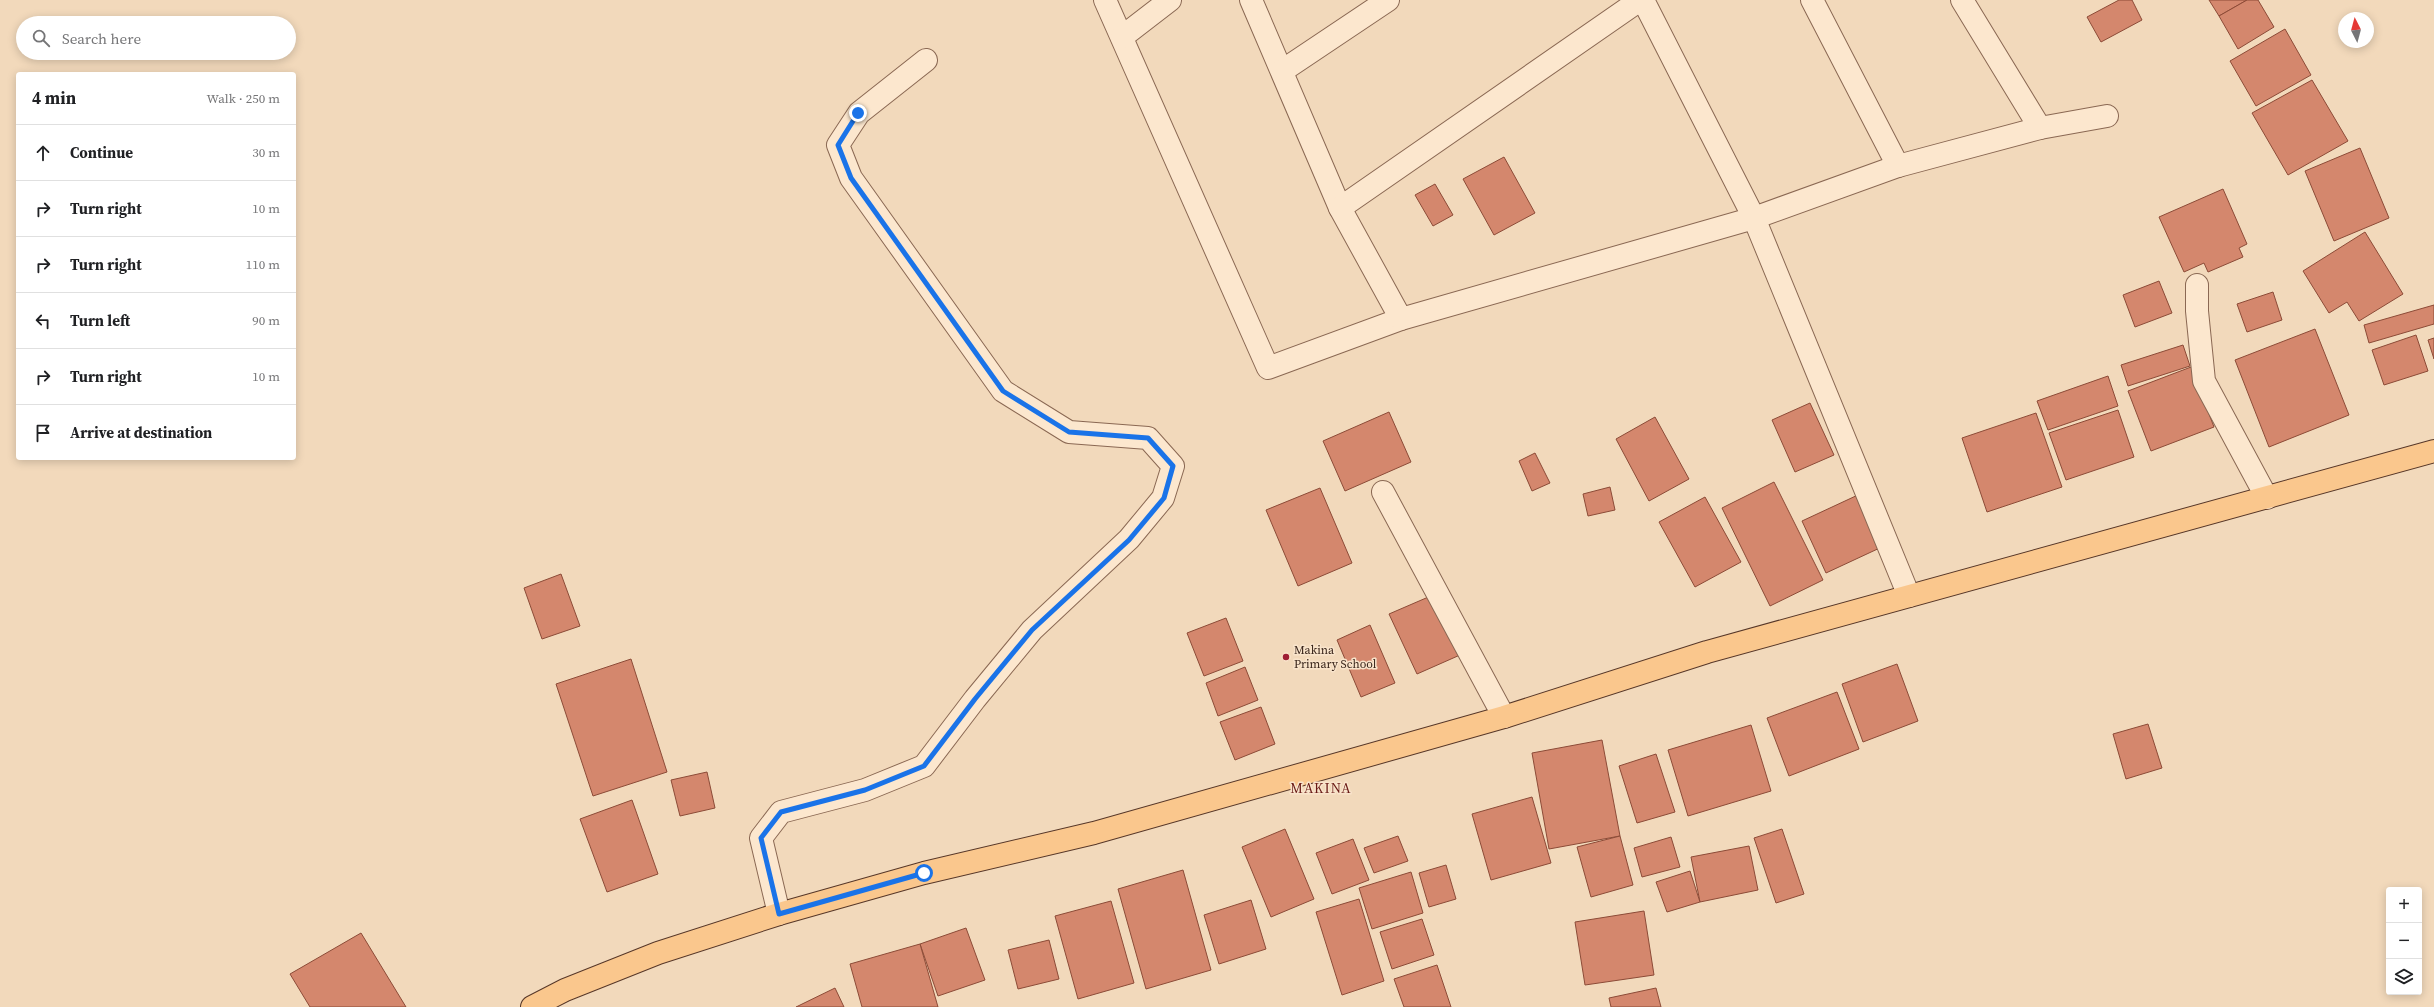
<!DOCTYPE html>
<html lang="en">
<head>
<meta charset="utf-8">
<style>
	body { margin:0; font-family:"Source Serif 4",serif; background:#f6f6f6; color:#202124 }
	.controls { position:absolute; right:12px; bottom:12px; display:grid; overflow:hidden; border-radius:4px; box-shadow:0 2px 10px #0003 }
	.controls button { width:36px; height:36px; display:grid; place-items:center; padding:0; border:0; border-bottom:1px solid #e0e0e0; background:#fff; color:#202124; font:20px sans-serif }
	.compass { position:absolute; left:2338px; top:12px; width:36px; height:36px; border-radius:50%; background:#fff; box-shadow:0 2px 10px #0003; rotate:354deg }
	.stop { position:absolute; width:12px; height:12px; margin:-9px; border:3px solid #1a73e8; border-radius:50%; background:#fff }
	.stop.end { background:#1a73e8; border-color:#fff; box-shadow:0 1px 4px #0008 }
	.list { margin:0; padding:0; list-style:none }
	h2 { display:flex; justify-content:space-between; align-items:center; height:52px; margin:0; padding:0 16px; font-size:17px }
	h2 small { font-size:13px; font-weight:400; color:#757577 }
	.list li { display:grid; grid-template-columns:26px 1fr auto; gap:12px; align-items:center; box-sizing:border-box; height:56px; padding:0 16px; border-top:1px solid #e0e0e0 }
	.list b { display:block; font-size:15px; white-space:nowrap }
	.list em { font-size:13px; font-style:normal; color:#757577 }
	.icon { flex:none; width:22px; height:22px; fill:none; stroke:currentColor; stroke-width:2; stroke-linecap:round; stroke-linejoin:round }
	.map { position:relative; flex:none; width:2434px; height:1007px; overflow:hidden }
	.search { position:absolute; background:#fff; box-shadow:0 2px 10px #0003; left:16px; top:16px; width:280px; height:44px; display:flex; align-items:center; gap:10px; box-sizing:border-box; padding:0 14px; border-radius:22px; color:#757577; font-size:15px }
	.panel { position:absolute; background:#fff; box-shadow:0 2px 10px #0003; left:16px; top:72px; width:280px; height:388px; border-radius:4px }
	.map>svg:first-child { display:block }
	.building { fill:#d4876d; stroke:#8c4b37 }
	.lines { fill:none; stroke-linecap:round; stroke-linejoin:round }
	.minor-casing { stroke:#8a6853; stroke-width:24 }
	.major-casing { stroke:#573728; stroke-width:24 }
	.minor { stroke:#fce7ce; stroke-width:22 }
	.major { stroke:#fac78d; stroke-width:22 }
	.route { stroke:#1a73e8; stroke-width:5 }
	.poi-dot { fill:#9f1e33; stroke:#f9e4cb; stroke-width:1.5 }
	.labels { text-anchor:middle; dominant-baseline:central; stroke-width:3; stroke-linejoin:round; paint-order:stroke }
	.poi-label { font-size:12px; fill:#38241a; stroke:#f9e4cb; text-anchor:start }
	.quarter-label { font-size:14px; letter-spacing:1px; fill:#681915; stroke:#f9e4cb }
</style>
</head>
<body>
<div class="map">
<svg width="2434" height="1007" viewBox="0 0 2434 1007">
	<rect width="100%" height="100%" fill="#f2d9bb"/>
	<g class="building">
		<path d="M2119,0h13l10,20 -41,22 -14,-25z"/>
		<path d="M2209,0h38l-28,16z"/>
		<path d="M2247,0h11l16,27 -36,22 -19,-33z"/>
		<path d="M2285,29l26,46 -55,31 -26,-45z"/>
		<path d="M2312,80l36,61 -60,34 -36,-62z"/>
		<path d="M2360,148l29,70 -55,23 -29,-70z"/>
		<path d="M1504,157l31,56 -41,22 -31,-56z"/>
		<path d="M1435,184l18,31 -20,11 -18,-31z"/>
		<path d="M2223,189l24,55 -8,4 4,9 -35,15 -4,-9 -20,9 -25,-55z"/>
		<path d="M2365,232l38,62 -44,27 -12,-19 -18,11 -26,-42z"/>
		<path d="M2159,281l13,32 -37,14 -12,-32z"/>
		<path d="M2273,292l9,28 -35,12 -10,-28z"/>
		<path d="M2434,305v19l-65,19 -5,-18z"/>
		<path d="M2315,329l34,86 -80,32 -34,-87z"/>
		<path d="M2416,335l12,36 -44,14 -12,-35z"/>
		<path d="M2434,338v21l-6,-19z"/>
		<path d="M2183,345l7,21 -62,20 -7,-21z"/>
		<path d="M2191,367l23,60 -63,24 -23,-60z"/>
		<path d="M2108,376l10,30 -70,24 -11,-29z"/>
		<path d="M1810,403l24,52 -39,17 -23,-52z"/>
		<path d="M2118,410l16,47 -68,23 -17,-47z"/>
		<path d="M1389,412l22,50 -66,29 -22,-50z"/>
		<path d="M2036,413l26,74 -75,25 -25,-74z"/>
		<path d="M1655,417l34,62 -40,22 -33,-62z"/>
		<path d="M1535,453l15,30 -18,8 -13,-30z"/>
		<path d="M1774,482l49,98 -53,26 -48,-98z"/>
		<path d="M1610,487l5,23 -27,6 -5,-22z"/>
		<path d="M1320,488l32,75 -54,23 -32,-76z"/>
		<path d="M1860,494l24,52 -58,27 -24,-52z"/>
		<path d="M1705,497l36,65 -46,25 -36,-65z"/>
		<path d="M561,574l19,52 -38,13 -18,-51z"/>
		<path d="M1433,595l27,60 -43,19 -28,-60z"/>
		<path d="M1226,618l17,43 -39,15 -17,-43z"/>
		<path d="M1370,625l25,58 -34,14 -24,-57z"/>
		<path d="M631,659l36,113 -74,24 -37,-112z"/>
		<path d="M1897,664l21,57 -55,21 -21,-58z"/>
		<path d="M1245,667l13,33 -40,16 -12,-33z"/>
		<path d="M1837,692l22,57 -70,27 -22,-58z"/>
		<path d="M1261,707l14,37 -40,16 -15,-38z"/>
		<path d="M2148,724l14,44 -36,11 -13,-45z"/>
		<path d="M1751,725l20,66 -83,25 -20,-66z"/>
		<path d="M1602,740l18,96 -71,13 -17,-96z"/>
		<path d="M1656,754l19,58 -38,11 -18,-57z"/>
		<path d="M707,772l8,36 -35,8 -9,-36z"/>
		<path d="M1532,797l19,66 -60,17 -19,-66z"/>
		<path d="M632,800l26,74 -51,18 -27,-73z"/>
		<path d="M1285,829l29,70 -43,18 -29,-70z"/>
		<path d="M1782,829l22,65 -28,9 -22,-65z"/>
		<path d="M1398,836l10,25 -34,12 -10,-25z"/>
		<path d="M1620,836l13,49 -42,12 -14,-50z"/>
		<path d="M1671,837l9,30 -38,10 -8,-29z"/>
		<path d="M1353,839l16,41 -37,14 -16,-41z"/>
		<path d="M1749,846l9,44 -58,12 -9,-45z"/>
		<path d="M1446,865l10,34 -27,8 -10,-34z"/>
		<path d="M1183,870l28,100 -65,19 -28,-100z"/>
		<path d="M1690,871l10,31 -33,10 -11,-30z"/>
		<path d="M1411,872l12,41 -51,16 -13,-41z"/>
		<path d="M1359,899l25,82 -42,14 -26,-83z"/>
		<path d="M1251,900l15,49 -47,15 -15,-49z"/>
		<path d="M1111,901l23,82 -56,16 -23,-83z"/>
		<path d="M1644,911l10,64 -69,10 -10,-63z"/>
		<path d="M1422,919l12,36 -42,14 -12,-37z"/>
		<path d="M966,928l19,52 -47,16 -18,-52z"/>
		<path d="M361,933l45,74h-96l-20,-33z"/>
		<path d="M1049,940l10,39 -41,10 -10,-39z"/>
		<path d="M920,944l18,63h-76l-12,-43z"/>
		<path d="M1437,965l14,42h-47l-10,-28z"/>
		<path d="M835,988l9,19h-48z"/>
		<path d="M1656,988l5,19h-50l-2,-9z"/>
	</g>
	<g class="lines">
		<defs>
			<g id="minor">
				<path d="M1105,0l163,368 133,-49"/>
				<path d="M1251,0l89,208 300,-208"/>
				<path d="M1643,0l111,218 155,378"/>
				<path d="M1812,0l86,166"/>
				<path d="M1122,37l48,-37"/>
				<path d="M1282,71l106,-71"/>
				<path d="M2040,128l67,-12"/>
				<path d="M1340,208l61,111 353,-101 144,-52 142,-38 -78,-128"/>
				<path d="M2197,285v26l7,70 63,117"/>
				<path d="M1383,492l121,225"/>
				<path d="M779,914l-18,-76 20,-26 84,-22 59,-24 51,-67 57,-69 97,-91 34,-41 10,-32 -25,-28 -79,-6 -66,-41 -152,-213 -13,-33 21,-32 67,-53"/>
			</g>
			<path id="major" d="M532,1007l33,-17 93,-37 121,-39 145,-41 170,-40 410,-116 203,-65 727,-201"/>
		</defs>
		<use href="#minor" class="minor-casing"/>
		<use href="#major" class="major-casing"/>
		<use href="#minor" class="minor"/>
		<use href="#major" class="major"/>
	</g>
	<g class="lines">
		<path class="route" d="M858,113l-20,32 13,33 152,213 66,41 79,6 25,28 -9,32 -35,42 -97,90 -57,69 -51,67 -59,24 -84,22 -20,26 18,76 145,-41"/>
	</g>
	<circle class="poi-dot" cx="1286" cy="657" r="4"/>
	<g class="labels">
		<g class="poi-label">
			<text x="1294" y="650">Makina<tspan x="1294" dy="14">Primary School</tspan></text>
		</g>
		<g class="quarter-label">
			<text x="1321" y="788">MAKINA</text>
		</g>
	</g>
</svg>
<div class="controls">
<button>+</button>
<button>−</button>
<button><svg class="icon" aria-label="layers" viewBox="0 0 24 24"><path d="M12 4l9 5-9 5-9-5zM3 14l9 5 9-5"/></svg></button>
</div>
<svg class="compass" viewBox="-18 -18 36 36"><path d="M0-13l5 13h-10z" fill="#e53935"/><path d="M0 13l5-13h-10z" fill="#757577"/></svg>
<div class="stop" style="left:924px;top:873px"></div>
<div class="stop end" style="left:858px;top:113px"></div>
<div class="search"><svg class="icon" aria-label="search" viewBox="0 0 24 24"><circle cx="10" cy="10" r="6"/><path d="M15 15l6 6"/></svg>Search here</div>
<section class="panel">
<h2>4 min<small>Walk · 250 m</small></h2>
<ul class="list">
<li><svg class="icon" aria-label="ahead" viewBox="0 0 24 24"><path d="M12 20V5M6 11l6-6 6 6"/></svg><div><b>Continue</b></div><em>30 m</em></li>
<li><svg class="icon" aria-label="right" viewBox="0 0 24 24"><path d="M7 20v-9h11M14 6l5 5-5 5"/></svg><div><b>Turn right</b></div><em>10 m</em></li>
<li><svg class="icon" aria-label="right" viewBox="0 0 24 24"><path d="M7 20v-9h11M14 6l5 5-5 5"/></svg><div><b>Turn right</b></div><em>110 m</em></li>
<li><svg class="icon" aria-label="left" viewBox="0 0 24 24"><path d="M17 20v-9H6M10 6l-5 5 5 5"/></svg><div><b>Turn left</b></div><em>90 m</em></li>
<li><svg class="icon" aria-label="right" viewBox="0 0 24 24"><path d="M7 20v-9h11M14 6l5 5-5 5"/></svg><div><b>Turn right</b></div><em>10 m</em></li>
<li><svg class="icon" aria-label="arrive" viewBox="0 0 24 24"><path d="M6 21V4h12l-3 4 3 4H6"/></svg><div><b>Arrive at destination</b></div></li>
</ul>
</section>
</div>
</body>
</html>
